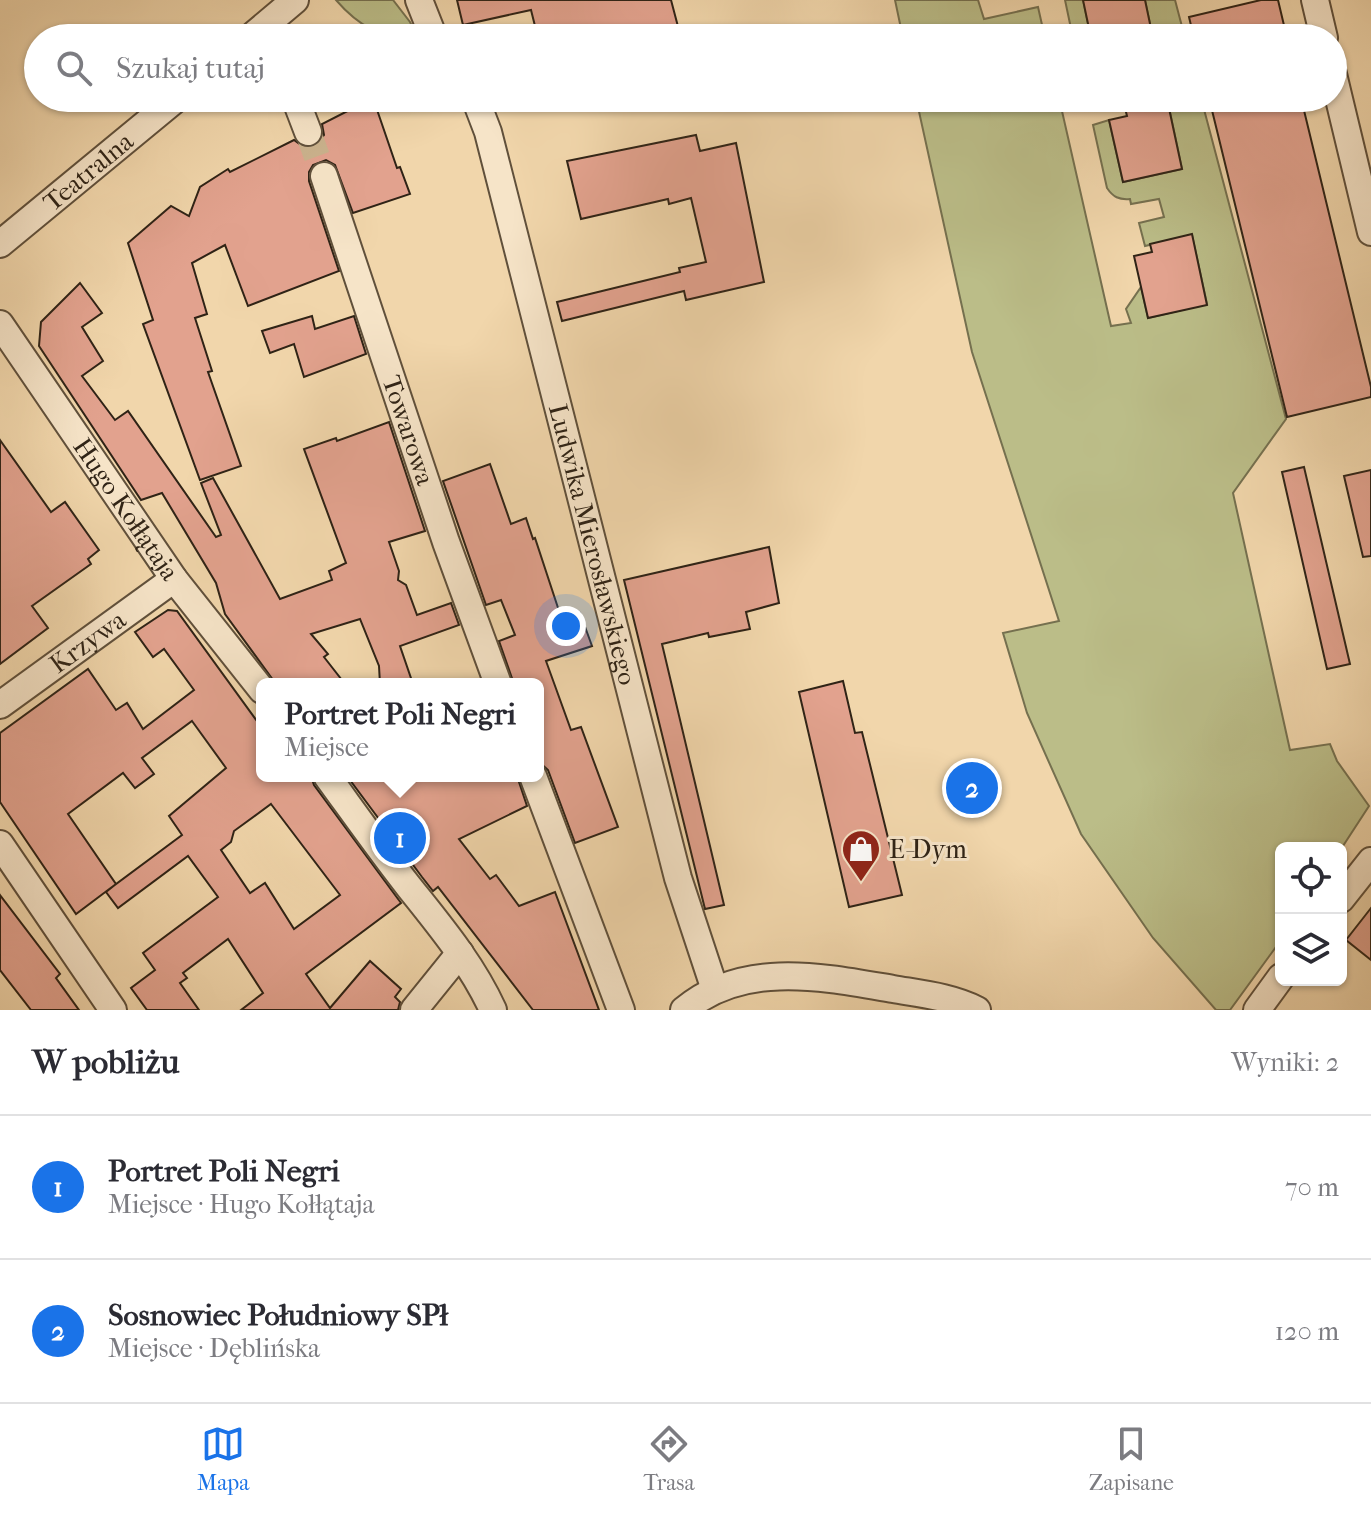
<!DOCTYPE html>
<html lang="pl">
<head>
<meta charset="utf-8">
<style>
	body { margin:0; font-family:"IM FELL French Canon",serif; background:#f2f2f3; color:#2b2b33 }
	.controls { position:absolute; right:24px; bottom:24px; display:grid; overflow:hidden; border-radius:12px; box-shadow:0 2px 6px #0004 }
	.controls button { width:72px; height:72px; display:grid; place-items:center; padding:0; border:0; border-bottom:2px solid #e1e1e2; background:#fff; color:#2b2b33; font:40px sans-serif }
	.you { position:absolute; left:566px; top:626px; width:28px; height:28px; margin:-20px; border:6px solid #fff; border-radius:50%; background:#1a73e8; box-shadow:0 0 0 12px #1a73e833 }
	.badge { display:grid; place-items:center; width:52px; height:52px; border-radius:50%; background:#1a73e8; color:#fff; font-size:26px; font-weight:700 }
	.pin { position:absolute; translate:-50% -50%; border:4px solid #fff; box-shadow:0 2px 8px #0006 }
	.popup { position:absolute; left:256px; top:678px; width:288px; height:104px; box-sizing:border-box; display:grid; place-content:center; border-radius:12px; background:#fff; filter:drop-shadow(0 2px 6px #0005); font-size:26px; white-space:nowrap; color:#7c7c81 }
	.popup b { font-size:30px; color:#2b2b33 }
	.popup::after { content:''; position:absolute; left:50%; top:100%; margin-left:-16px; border:16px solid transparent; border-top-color:#fff }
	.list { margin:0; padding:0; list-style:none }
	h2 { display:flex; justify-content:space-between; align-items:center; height:104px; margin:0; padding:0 32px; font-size:34px }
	h2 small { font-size:26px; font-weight:400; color:#7c7c81 }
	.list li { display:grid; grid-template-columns:52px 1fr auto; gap:24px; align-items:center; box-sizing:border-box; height:144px; padding:0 32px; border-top:2px solid #e1e1e2 }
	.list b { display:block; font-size:30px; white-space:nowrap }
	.list p { margin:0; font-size:26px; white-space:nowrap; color:#7c7c81 }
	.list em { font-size:26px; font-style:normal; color:#7c7c81 }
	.icon { flex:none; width:44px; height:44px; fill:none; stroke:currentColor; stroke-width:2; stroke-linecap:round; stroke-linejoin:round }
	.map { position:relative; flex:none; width:1371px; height:1010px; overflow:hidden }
	.search { position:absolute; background:#fff; box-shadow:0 2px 6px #0004; left:24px; right:24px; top:24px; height:88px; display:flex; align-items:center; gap:20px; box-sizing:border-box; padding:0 28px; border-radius:44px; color:#7c7c81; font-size:30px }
	.sheet { height:392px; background:#fff }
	nav { display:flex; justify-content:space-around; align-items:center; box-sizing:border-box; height:112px; border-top:2px solid #e1e1e2; background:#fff; font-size:22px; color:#7c7c81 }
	nav a { display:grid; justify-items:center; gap:4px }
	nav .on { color:#1a73e8 }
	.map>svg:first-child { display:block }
	.green { fill:#bbbd88; stroke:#75704f; stroke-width:2 }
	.building { fill:#e2a28e; stroke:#2f2316; stroke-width:2; fill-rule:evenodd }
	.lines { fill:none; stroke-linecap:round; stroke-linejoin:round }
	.minor-tunnel { stroke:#cab28d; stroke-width:26; stroke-dasharray:26 13; stroke-linecap:butt }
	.minor-casing { stroke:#60503b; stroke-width:30 }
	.minor { stroke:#f6e4c8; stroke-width:26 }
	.labels { text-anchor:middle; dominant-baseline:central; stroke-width:6; stroke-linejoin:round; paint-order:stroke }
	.street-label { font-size:26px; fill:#2f2316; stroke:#f6e4c8 }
	.poi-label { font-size:26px; fill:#2f2316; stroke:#f6e4c8; text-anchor:start }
</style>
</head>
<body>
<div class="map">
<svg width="1371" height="1010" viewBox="0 0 1371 1010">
	<rect width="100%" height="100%" fill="#f1d6ab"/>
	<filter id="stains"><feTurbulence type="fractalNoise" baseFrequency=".0025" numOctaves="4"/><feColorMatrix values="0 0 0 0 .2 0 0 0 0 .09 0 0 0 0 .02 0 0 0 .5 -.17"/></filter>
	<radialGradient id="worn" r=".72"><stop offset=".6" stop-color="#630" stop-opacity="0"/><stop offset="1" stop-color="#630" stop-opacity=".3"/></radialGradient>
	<g class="green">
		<path d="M336,0h57l17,22 7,14c-29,11 -63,-15 -81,-36z"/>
		<path d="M895,0h83l6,19 54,-12 7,31h-142z"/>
		<path d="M1065,0h18l8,38h-18z"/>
		<path d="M1145,0h30l10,38h-32z"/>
		<path d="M916,98h143l52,228 20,-3 -5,-14 15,-22 7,31 59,-14 -15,-69 -47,11 -6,-23 25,-6 -5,-18 -28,5 -1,-5c-11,1 -17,-2 -23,-11l-14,-63 16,-5 14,62 59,-13 -15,-71h34l85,321 -53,74 57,257 40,-6 7,17 32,45 -28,43 -60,-1v92l-51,70h-14l-63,-72 -72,-104 -54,-121 -24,-80 56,-12 -87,-269z"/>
	</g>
	<g class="building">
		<path d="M457,0h214l10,38h-143l-7,-28 -68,15z"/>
		<path d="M1083,0h62l8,38h-62z"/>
		<path d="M1261,0h17l9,38h-93l-5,-21z"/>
		<path d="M373,98l24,70 3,-1 10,27 -57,19 -18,-48 -9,-5 -13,5 -4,7v9l30,90 -91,35 -23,-61 -33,18 15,51 -12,4 17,53 -4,1 33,94 -41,14 -57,-156 10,-4 -25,-77 43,-37 18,10 11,-29 28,-18 2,3 64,-32 11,8 9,-1 10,-12 -2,-11z"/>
		<path d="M1209,98h92l70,289v10l-84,20z"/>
		<path d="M1167,99l15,70 -59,13 -14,-62 18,-4 -2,-8z"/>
		<path d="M696,135l4,16 36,-8 28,139 -78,18 -2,-9 -122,30 -5,-19 123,-30 -1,-4 27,-6 -15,-64 -22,6 -1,-5 -87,20 -14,-58z"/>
		<path d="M1192,234l15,71 -59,13 -14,-62 18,-4 -2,-8z"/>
		<path d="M80,283l22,30 -20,14 21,34 -21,15 33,44 13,-9 88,126 5,-2 -20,-52 12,-5 67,121 52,-19 -3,-9 17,-8 -42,-114 32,-11 1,3 52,-19 36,109 -36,11 10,29 -1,9 8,5 11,30 34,-12 8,22 -59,21 13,38h-33l-1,-18 -19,-47 -49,15 17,20 -4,3 21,27h-69l-51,-70 -9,-31 -54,-90 -21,7 -102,-154 2,-24z"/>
		<path d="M312,316l3,13 39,-13 12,38 -62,23 -10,-33 -24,9 -8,-22z"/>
		<path d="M0,440l51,72 14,-10 34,48 -11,9 3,5 -59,42 16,22 -48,36z"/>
		<path d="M490,464l21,60 15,-6 7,21 2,-1 27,82 18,-7 12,33 -46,15 25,69 10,-3 37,100 -43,16 -27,-73 -10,-9v-77h-24l-15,-43 16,-6 -14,-35 -15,5 -43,-124z"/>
		<path d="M1304,467l46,197 -23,5 -45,-197z"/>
		<path d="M1371,470v86l-8,1 -19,-81z"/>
		<path d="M769,547l10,56 -33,9 4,17 -41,8 -1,-4 -46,11 62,261 -19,4 -81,-329z"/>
		<path d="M168,610l9,1 85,117v48h49l3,9 87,118 -95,71 24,34 40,-47 31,28 -6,8 5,5 -2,8h-157l22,-17 -35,-54 -45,34 4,5 -7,5 19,27h-52l-16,-22 24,-18 -12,-17 75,-56 -30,-41 -70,52 -12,-16 10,-8 -40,30 -76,-112v-69l88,-64 28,41 11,-7 16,26 51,-39 -30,-41 -11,8 -18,-25zM192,721l34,47 -57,48 13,19 -66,49 -48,-70 55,-41 12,15 19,-14 -12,-16zM271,804l69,91 -46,34 -29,-46 -15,10 -29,-43 10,-8 3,-11z"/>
		<path d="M843,681l12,52 7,-1 40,163 -53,12 -50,-215z"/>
		<path d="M980,772l8,24 -24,8 -8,-23z"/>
		<path d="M347,776h170l10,30 -68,33 31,40 6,-4 23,31 36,-14 44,118h-66l-95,-123 -5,4 -11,-14z"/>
		<path d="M0,895l60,79 -4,4 23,32h-48l-31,-40z"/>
		<path d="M1371,908v52l-25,-20z"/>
	</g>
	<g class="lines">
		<path class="minor-tunnel" d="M308,132l16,44"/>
		<defs>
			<g id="minor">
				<path d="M419,0l15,38"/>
				<path d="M1315,0l9,38"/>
				<path d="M250,38l45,-38"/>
				<path d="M1333,74l38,158"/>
				<path d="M295,98l13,34"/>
				<path id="s1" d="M475,98l13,34 190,746 37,112"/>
				<path id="s2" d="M324,176l122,366 52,142"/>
				<path id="s3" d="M0,244l177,-146"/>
				<path id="s4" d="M0,324l174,255 88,111"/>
				<path id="s5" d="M0,705l174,-126"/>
				<path d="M327,776c27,37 53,74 82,111 31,39 63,77 84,123"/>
				<path d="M533,776l88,234"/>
				<path d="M0,844l113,166"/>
				<path d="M1341,899l30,-38"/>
				<path d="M414,1010l46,-57"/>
				<path d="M684,1010c60,-50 139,-33 209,-21 29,5 59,8 84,21"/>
				<path d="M1257,1010l24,-33"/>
			</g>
		</defs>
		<use href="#minor" class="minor-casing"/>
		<use href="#minor" class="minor"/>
	</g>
	<defs>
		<symbol id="shop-pin" viewBox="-11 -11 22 30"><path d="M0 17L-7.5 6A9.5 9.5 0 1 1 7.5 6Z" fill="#8f2418" stroke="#f6e4c8"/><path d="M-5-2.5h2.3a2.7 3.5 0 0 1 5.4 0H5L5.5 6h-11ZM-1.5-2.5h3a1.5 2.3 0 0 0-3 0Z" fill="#fff"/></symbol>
	</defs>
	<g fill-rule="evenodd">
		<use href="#shop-pin" x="839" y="827" width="44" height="60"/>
	</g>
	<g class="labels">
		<g class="street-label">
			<text stroke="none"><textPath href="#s3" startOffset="114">Teatralna</textPath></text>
			<text stroke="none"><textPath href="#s2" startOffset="268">Towarowa</textPath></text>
			<text stroke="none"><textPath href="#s4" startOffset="224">Hugo Kołłątaja</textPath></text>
			<text stroke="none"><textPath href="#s1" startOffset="462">Ludwika Mierosławskiego</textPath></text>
			<text stroke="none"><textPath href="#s5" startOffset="108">Krzywa</textPath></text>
		</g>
		<g class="poi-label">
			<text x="889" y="849">E-Dym</text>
		</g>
	</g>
	<rect width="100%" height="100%" filter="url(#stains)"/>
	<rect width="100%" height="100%" fill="url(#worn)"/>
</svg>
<div class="controls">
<button><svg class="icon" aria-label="locate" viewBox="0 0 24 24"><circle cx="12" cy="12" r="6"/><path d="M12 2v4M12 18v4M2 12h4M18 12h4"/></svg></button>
<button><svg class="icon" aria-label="layers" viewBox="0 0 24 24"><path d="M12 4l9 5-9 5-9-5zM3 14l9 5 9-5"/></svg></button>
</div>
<div class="you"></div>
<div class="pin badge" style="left:400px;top:838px">1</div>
<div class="popup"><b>Portret Poli Negri</b>Miejsce</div>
<div class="pin badge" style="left:972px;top:788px">2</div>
<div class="search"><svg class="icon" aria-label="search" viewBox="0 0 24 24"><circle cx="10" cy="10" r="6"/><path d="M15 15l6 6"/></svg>Szukaj tutaj</div>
</div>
<section class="sheet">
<h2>W pobliżu<small>Wyniki: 2</small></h2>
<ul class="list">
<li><span class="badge">1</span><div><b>Portret Poli Negri</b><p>Miejsce · Hugo Kołłątaja</p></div><em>70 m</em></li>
<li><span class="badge">2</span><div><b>Sosnowiec Południowy SPł</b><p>Miejsce · Dęblińska</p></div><em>120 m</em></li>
</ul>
</section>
<nav>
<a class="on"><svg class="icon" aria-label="map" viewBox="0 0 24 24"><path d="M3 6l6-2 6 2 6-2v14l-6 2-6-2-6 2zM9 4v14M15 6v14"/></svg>Mapa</a>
<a><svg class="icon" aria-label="directions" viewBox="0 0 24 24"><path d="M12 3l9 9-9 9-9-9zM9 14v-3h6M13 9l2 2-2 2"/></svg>Trasa</a>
<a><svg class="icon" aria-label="saved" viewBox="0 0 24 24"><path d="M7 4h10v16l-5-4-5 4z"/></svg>Zapisane</a>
</nav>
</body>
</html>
